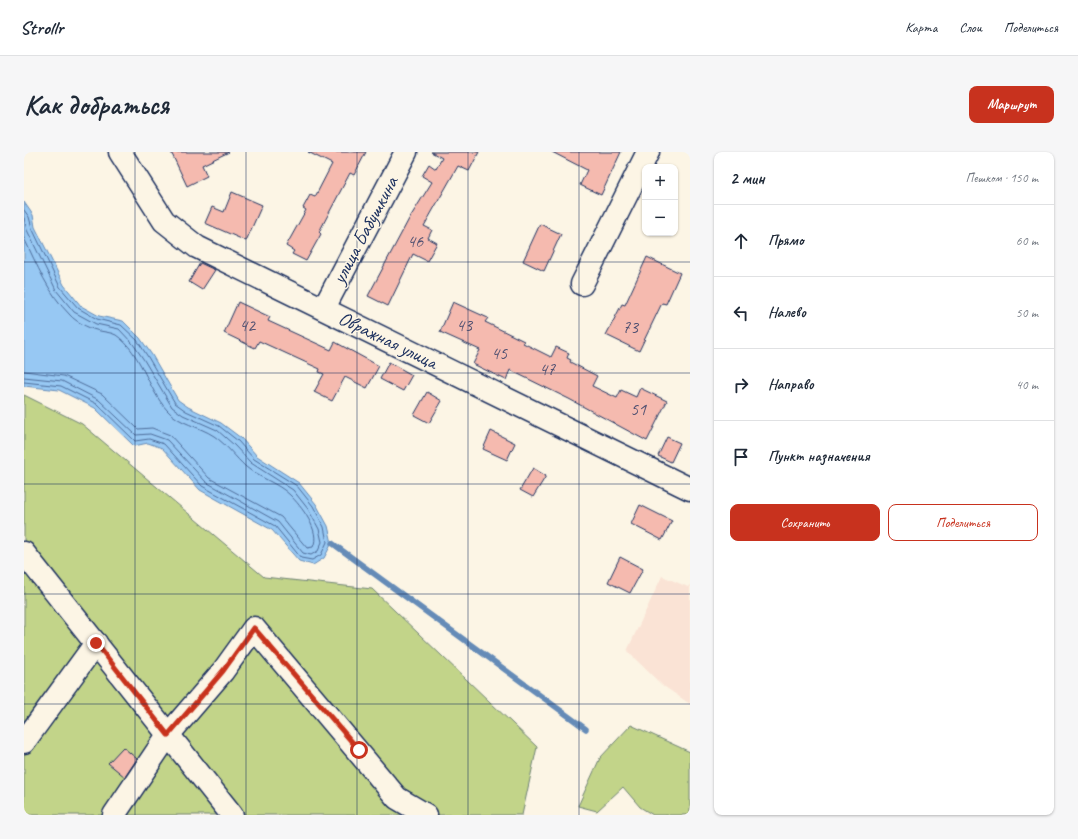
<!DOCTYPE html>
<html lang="ru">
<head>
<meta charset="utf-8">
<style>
	body { margin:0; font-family:Caveat,sans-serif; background:#f6f6f7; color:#1f2937 }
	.controls { position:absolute; right:12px; top:12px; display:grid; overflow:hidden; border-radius:8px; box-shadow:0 1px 3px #0004 }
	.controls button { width:36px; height:36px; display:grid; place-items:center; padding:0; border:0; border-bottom:1px solid #e0e1e3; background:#fff; color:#1f2937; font:20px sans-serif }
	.stop { position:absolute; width:12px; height:12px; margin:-9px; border:3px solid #c8321e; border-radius:50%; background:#fff }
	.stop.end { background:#c8321e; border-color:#fff; box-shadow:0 1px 4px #0008 }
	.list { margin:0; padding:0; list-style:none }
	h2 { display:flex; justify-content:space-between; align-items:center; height:52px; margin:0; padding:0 16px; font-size:17px }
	h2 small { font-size:13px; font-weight:400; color:#747a83 }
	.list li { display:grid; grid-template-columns:26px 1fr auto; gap:12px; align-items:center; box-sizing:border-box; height:72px; padding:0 16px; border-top:1px solid #e0e1e3 }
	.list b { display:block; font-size:15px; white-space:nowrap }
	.list em { font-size:13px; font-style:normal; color:#747a83 }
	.actions { display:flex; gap:8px; padding:12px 16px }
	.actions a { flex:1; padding:9px 0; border:1px solid #c8321e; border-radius:8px; text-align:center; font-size:14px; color:#c8321e }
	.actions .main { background:#c8321e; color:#fff }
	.icon { flex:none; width:22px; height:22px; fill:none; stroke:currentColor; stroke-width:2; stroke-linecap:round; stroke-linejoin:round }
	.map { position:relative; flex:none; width:666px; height:663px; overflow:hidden; border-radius:8px }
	header { display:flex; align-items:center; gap:24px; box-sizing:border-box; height:56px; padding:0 20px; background:#fff; border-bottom:1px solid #e0e1e3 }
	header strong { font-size:19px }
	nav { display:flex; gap:22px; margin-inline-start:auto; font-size:14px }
	.intro { display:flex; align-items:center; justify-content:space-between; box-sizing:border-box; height:96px; padding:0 24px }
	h1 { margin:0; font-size:28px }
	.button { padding:10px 18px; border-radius:8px; background:#c8321e; color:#fff; font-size:14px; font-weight:700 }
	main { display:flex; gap:24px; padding:0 24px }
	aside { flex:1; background:#fff; border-radius:8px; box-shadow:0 1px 3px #0004 }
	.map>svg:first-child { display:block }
	.built { fill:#fae3d5 }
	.green { fill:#c2d489; stroke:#6e8274 }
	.water { fill:#97c8f3; stroke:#658bb7 }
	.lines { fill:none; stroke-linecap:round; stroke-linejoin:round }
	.shore { stroke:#4d6c9a; stroke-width:1 }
	.stream { stroke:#658bb7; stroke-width:5.5 }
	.building { fill:#f5baaf; stroke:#1b2f5e }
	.minor-casing { stroke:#1b2f5e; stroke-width:25 }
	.minor { stroke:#fcf5e5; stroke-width:22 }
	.route { stroke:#c8321e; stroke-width:5 }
	.grid { fill:none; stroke:#1b2f5e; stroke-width:1; stroke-opacity:0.55 }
	.labels { text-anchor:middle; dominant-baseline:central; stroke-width:3; stroke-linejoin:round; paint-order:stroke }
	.number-label { font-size:18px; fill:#525272 }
	.street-label { font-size:20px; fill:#1b2f5e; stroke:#fcf5e5 }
</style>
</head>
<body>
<header>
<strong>Strollr</strong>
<nav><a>Карта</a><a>Слои</a><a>Поделиться</a></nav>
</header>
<div class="intro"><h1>Как добраться</h1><a class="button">Маршрут</a></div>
<main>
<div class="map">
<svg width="666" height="663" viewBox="0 0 666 663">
	<rect width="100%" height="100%" fill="#fcf5e5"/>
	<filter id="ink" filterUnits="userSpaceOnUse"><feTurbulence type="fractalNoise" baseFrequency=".025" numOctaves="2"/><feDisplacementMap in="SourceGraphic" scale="8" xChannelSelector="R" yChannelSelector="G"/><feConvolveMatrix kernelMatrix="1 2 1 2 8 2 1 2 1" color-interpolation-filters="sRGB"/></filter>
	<g filter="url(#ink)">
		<path class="built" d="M638,424l26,11 2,-2v119l-28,-19 -35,-34z"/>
		<g class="green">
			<path d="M0,243l58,29 182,153 108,12 165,158 -15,68h-498z"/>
			<path d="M607,573l59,27v63h-37l-13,-8 -17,-20 -26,24 -19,-5 22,-48z"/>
		</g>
		<path class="water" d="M0,50l9,13 2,12 29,58 17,21 18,10 24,5 17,17 12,17 26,45 10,7 33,16 20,15 16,18 42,27 17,21 12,22 4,17 -8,15 -11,7 -14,-4 -27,-31 -72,-40 -38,-42 -14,-5 -14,3 -39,-38 -36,-18 -35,-4z"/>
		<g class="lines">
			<g class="shore">
				<path d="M0,58l5,7 3,11 28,59 18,21 19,11 24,6 16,15 11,17 27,46 11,8 33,15 19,15 16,18 43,27 16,20 11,21 3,15 -6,13 -9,5 -11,-2 -26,-32 -73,-40 -38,-42 -15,-5 -14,2 -38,-37 -36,-18 -37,-4"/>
				<path d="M0,66l3,12 29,60 18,22 22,12 23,5 14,15 11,16 28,47 11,8 34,15 17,15 17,18 42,27 15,19 11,20 3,13 -4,9 -7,4 -8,-2 -25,-31 -72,-40 -39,-42 -17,-6 -14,1 -37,-35 -37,-19 -38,-4"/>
				<path d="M0,86c13,27 24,55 46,77 5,6 18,13 26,15 6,2 15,2 20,5 26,18 31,53 51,75 12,14 32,16 47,26 13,9 21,21 32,31 13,11 32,16 44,28 11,11 31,36 23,52l-6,1 -26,-31 -72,-39 -39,-43 -18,-7 -14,1 -36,-35 -38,-18 -40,-5"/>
			</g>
			<path class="stream" d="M308,391l254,186"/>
		</g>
		<g class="building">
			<path d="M147,0h58l-27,13 5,11 -20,10z"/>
			<path d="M284,0h58l-12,23 -4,-2 -31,59 2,2 -15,27 -14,-7 2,-3 -8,-5 20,-36 -3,-2 7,-13 5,2 17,-33z"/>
			<path d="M407,0h48l-10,19 -11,-5 -34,60 8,4 -4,8 9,5 -10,18 -14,-7 -25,52 -20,-10 41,-77 23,-37 -10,-6 7,-12 7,5 6,-11z"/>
			<path d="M528,0h69l-20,43 -21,-10 7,-15z"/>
			<path d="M208,40l30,13 -16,36 -41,-18 7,-16 12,5z"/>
			<path d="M516,72l21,10 -17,37 -21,-10z"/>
			<path d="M623,105l33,16 -14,31 -4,-1 -23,48 -33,-16 16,-31 3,1z"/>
			<path d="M176,111l15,7 -13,20 -13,-8z"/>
			<path d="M214,150l32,15 -2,4 63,29 4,-8 44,24 -12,22 -22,-11 -13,24 -18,-9 10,-18 -5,-2 1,-3 -61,-28 -4,7 -31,-15z"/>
			<path d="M429,150l35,16 -3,4 39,19 -1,2 28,14 5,-10 13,6 -2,5 4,2 -1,2 27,14 -5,10 25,12 4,-8 15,7 4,-9 27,13 -20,40 -78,-42 -59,-29 -4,10 -33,-16 7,-14 -40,-18z"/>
			<path d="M365,210l23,13 -9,16 -23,-12z"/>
			<path d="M403,240l15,9 -13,22 -15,-8z"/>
			<path d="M467,279l24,12 -8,17 -24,-11z"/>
			<path d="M643,285l13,6 -9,19 -13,-6z"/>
			<path d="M509,316l13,8 -13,21 -13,-7z"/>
			<path d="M616,353l32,16 -10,19 -31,-16z"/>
			<path d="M596,405l23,12 -13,24 -22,-11z"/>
			<path d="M99,595l14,12 -12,18 -17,-14z"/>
		</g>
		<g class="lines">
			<defs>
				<g id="minor">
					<path d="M96,0l44,69 33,26 493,242"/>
					<path d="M558,132l66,-132"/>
					<path d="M300,156l82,-156"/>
					<path d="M0,401l208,262"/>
					<path d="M0,590l72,-99"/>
					<path d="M90,663l54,-80 55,-64 31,-43 143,170 29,17"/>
				</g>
			</defs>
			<use href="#minor" class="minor-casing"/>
			<use href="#minor" class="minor"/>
		</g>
	</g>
	<g class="lines" filter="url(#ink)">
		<path class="route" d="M72,491l72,92 55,-64 31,-43 105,122"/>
	</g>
	<path class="grid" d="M111,0v663M222,0v663M333,0v663M444,0v663M555,0v663M0,110h666M0,221h666M0,332h666M0,442h666M0,552h666"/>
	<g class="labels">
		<g class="number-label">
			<text x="391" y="89">46</text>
			<text x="223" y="173">42</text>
			<text x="440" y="173">43</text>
			<text x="606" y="175">73</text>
			<text x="475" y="201">45</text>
			<text x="523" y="217">47</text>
			<text x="614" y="257">51</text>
		</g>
		<g class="street-label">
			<text transform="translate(341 78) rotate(-62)">улица Бабушкина</text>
			<text transform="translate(364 188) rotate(26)">Овражная улица</text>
		</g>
	</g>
</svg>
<div class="controls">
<button>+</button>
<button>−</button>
</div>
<div class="stop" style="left:335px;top:598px"></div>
<div class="stop end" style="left:72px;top:491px"></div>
</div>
<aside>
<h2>2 мин<small>Пешком · 150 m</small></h2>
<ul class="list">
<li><svg class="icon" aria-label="ahead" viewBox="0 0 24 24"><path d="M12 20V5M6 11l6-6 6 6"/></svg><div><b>Прямо</b></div><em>60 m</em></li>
<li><svg class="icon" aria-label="left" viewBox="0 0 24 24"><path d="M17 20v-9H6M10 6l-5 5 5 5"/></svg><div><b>Налево</b></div><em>50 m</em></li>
<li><svg class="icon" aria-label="right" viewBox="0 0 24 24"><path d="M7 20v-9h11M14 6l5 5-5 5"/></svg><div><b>Направо</b></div><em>40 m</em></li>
<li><svg class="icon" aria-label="arrive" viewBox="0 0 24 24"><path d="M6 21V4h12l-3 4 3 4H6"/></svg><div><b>Пункт назначения</b></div></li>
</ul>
<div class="actions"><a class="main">Сохранить</a><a>Поделиться</a></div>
</aside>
</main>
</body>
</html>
